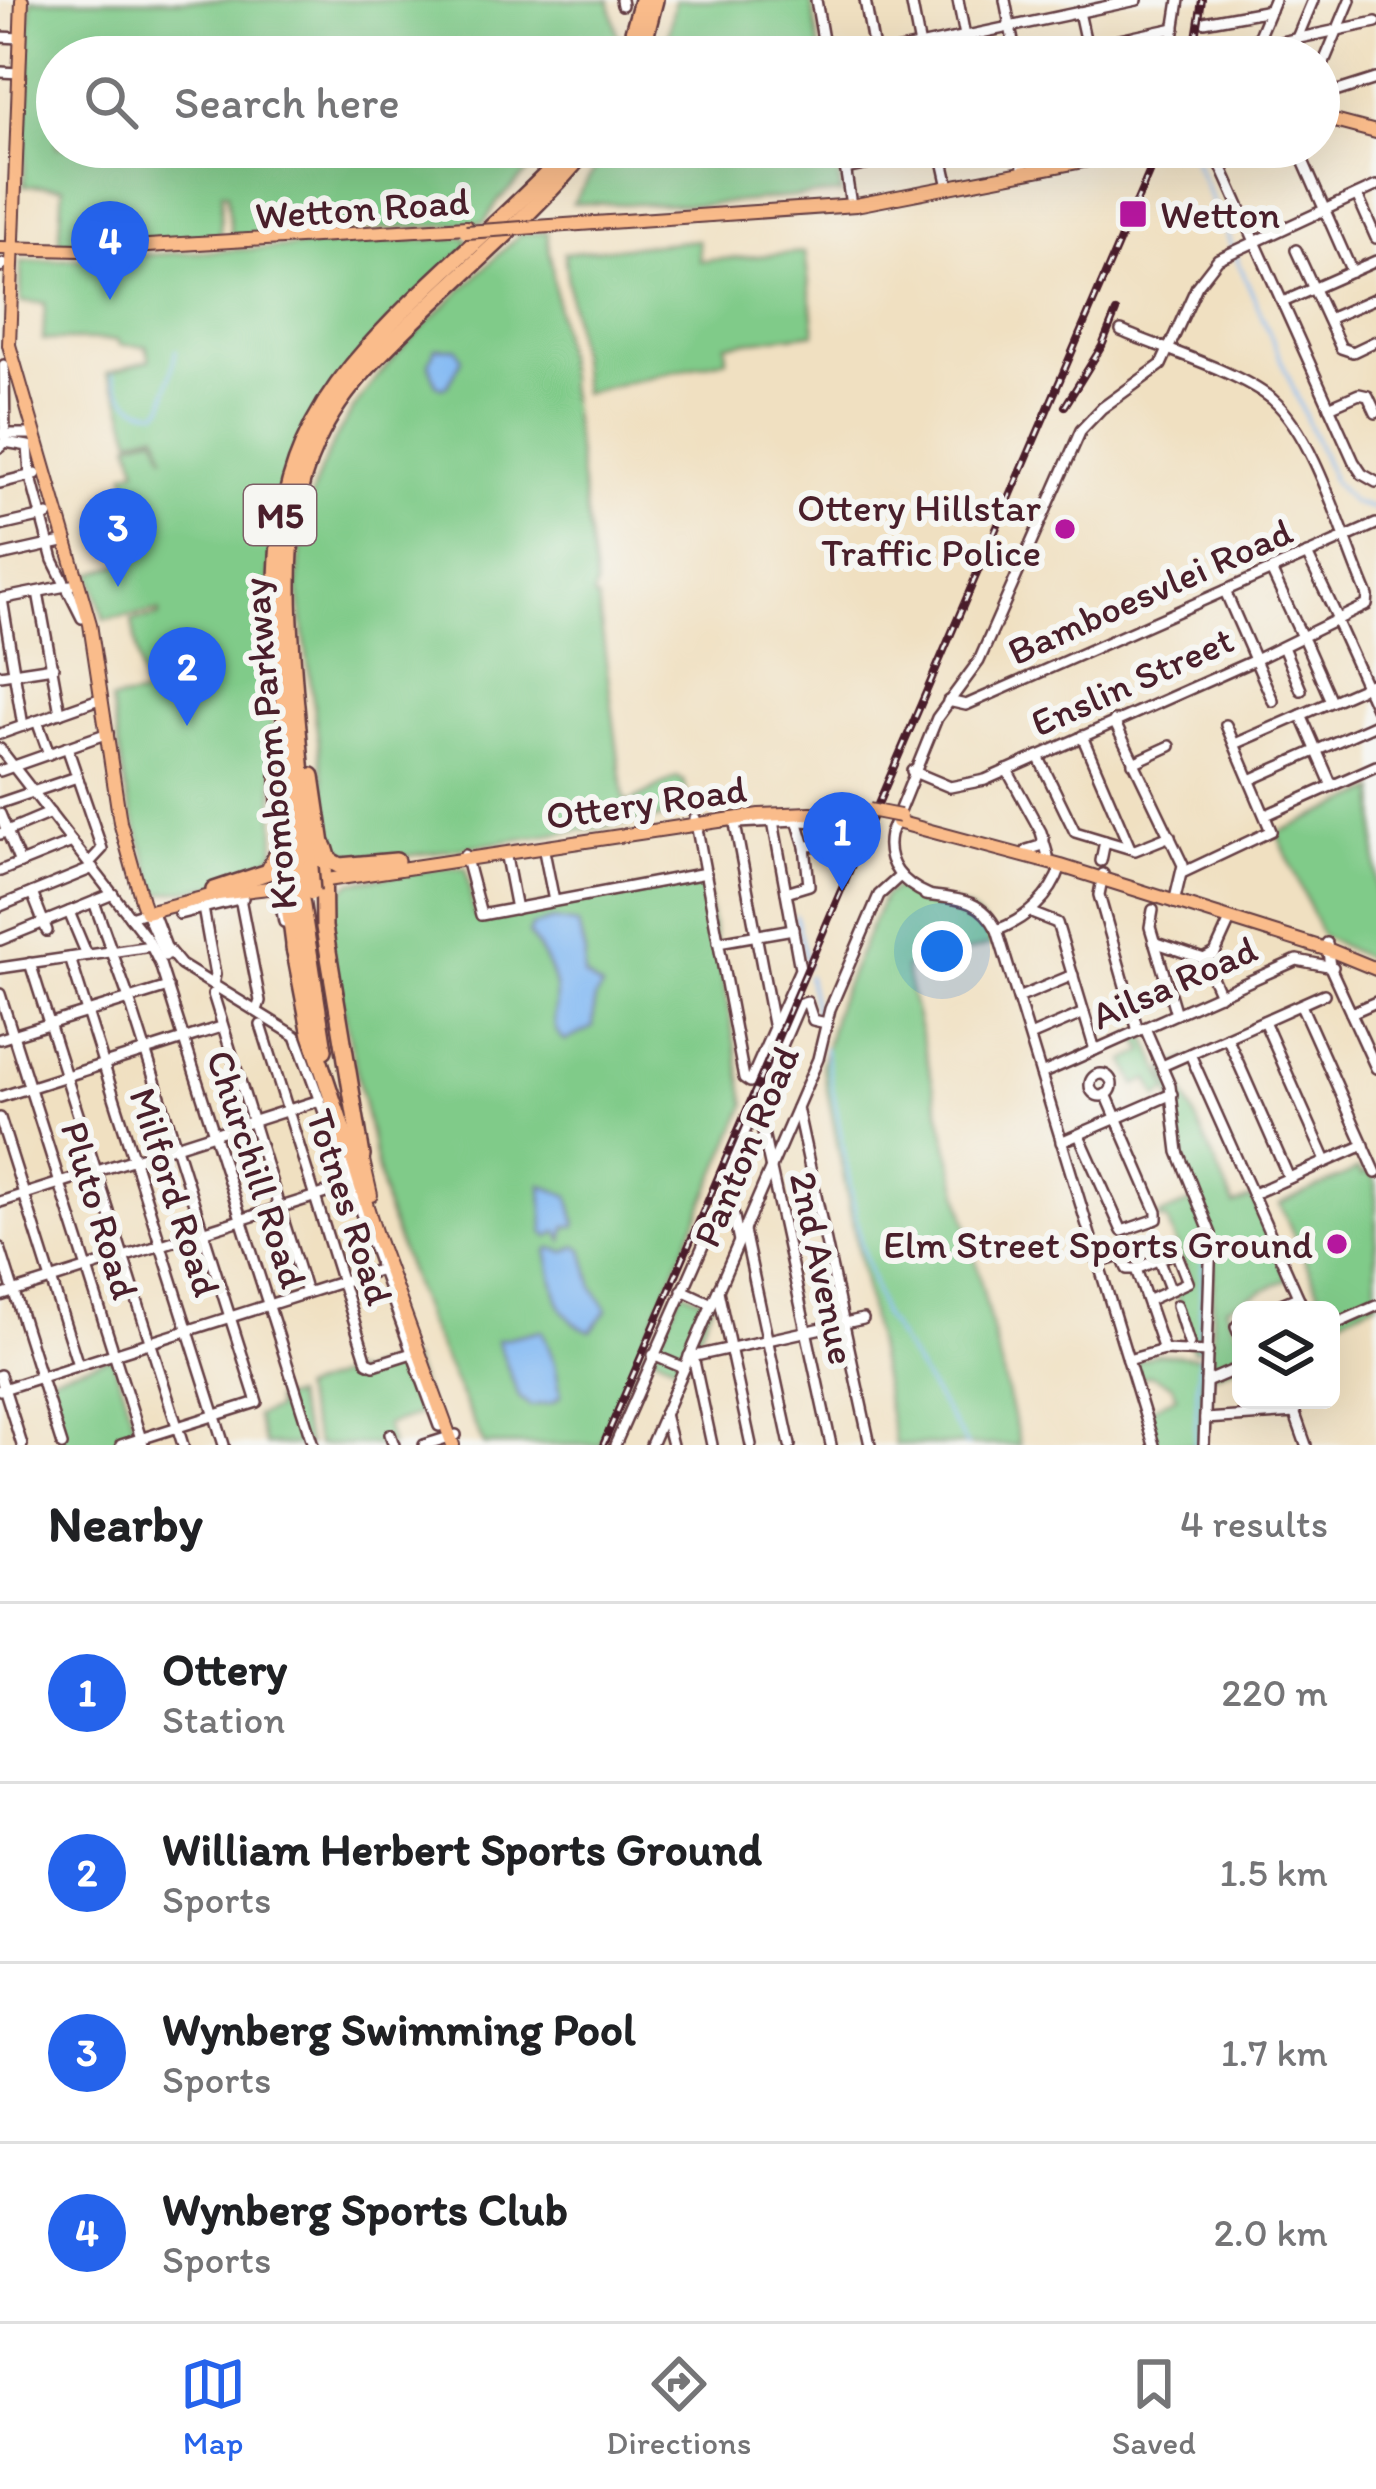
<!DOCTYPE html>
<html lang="en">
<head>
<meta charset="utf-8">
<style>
	body { margin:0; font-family:Itim,sans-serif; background:#f6f6f6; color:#202124 }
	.controls { position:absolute; right:36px; bottom:36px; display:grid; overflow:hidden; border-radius:18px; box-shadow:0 12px 48px #0002 }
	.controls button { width:108px; height:108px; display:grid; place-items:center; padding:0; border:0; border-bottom:3px solid #e0e0e0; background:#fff; color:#202124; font:60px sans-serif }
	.you { position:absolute; left:942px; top:951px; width:42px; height:42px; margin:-30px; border:9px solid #fff; border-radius:50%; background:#1a73e8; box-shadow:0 0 0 18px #1a73e833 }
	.badge { display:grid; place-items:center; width:78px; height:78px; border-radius:50%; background:#2563eb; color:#fff; font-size:39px; font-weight:700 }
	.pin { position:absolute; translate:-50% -99px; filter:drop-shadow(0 3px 6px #0008) }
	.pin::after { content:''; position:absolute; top:63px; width:42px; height:36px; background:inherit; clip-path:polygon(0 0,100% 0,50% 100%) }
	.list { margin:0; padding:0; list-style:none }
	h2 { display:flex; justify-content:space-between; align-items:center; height:156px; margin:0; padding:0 48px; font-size:51px }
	h2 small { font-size:39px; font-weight:400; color:#757577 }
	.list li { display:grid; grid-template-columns:78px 1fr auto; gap:36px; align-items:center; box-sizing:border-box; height:180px; padding:0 48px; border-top:3px solid #e0e0e0 }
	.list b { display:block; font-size:45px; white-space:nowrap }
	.list p { margin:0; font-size:39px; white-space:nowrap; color:#757577 }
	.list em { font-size:39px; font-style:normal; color:#757577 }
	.icon { flex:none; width:66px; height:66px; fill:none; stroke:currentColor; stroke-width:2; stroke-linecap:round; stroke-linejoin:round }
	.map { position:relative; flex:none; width:1376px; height:1445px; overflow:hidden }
	.search { position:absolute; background:#fff; box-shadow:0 12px 48px #0002; left:36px; right:36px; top:36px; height:132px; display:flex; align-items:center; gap:30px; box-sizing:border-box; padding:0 42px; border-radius:66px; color:#757577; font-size:45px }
	.sheet { height:876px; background:#fff }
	nav { display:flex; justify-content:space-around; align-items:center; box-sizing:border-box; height:168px; border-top:3px solid #e0e0e0; background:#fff; font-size:33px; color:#757577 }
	nav a { display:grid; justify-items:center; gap:6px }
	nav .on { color:#2563eb }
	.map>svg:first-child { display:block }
	.green { fill:#80cb89; stroke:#65755a; stroke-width:3 }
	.water { fill:#84baf3; stroke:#676c8f; stroke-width:3 }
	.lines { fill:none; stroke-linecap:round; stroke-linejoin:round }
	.stream { stroke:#84baf3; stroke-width:3 }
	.minor-casing { stroke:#633c42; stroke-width:14 }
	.major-casing { stroke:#633c42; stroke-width:16 }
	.highway-casing { stroke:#633c42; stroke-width:20 }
	.minor { stroke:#fff; stroke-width:9 }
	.major { stroke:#fabc8b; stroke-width:12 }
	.highway { stroke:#fabc8b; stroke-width:15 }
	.rail-casing { stroke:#4a1f2b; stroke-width:8 }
	.rail { stroke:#f6f6f2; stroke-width:3; stroke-dasharray:9; stroke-linecap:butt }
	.major-bridge-casing { stroke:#633c42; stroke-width:16; stroke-linecap:butt }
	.highway-bridge-casing { stroke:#633c42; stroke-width:20; stroke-linecap:butt }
	.major-bridge { stroke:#fabc8b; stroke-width:12 }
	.highway-bridge { stroke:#fabc8b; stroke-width:15 }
	.poi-dot { fill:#b5179e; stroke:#f6f6f2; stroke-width:4.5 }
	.labels { text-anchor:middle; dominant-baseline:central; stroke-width:12; stroke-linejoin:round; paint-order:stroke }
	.shield { fill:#f6f6f2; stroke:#7e6067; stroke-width:3 }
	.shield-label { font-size:36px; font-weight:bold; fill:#4a1f2b }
	.street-label { font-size:39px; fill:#4a1f2b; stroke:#f6f6f2 }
	.poi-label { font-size:39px; fill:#4a1f2b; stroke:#f6f6f2; text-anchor:end }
</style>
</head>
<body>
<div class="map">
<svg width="1376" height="1445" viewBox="0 0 1376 1445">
	<rect width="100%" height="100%" fill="#f6f6f2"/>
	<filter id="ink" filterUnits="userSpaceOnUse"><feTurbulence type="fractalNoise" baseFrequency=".00833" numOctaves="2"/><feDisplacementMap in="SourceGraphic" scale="24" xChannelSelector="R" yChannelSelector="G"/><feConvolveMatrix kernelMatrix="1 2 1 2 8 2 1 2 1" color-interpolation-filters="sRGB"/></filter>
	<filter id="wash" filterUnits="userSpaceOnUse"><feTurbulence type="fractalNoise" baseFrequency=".004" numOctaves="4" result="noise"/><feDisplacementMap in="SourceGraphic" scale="48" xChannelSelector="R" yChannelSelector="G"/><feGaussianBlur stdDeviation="2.7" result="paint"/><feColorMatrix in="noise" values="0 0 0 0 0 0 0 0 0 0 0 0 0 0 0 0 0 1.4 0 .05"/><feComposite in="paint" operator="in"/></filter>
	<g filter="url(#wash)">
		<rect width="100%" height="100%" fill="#f0e0c1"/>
		<g class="green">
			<path d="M31,0h578l9,36 -7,21h-554v90h496l-56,55 -13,21 -253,14 -4,-44 -5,-1 -2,45 -161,9 4,-59 -39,-1z"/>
			<path d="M675,0h136l10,57h-157z"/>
			<path d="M609,147h226l6,46 -140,12 -128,-2z"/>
			<path d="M547,232l49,355 -3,9 5,5 26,197 4,5 49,-26 7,4 5,23 -9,11 -272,41h-53l-23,-13 -34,-255c3,-171 111,-244 222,-354z"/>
			<path d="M466,237l3,8 -101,99 -93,180 -6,56 6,270c-27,39 -74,37 -117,44l-30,-93 -17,-100 33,-6 -12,-75 27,-4v-5l-55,8 -13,-45 45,-15 -5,-21 8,-5 -9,-21 6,-3 -11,-36 12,-4 -7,-26 26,-8 9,22 -8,-25 -25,7 -12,-41 -13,-25 43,-13 -4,-14 -27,-1 -1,-5h-75l2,-37 -24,-1v-40z"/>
			<path d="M698,240l2,21 105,-9 10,81 -89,11 1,15 -144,34 -19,-140z"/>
			<path d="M1376,790v173l-54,-27 -45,-103z"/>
			<path d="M440,868h26l8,47 5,3 220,-39 6,3 41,223 -147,340h-115l-57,-122 -41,-115 -58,-271 2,-37 22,-18z"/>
			<path d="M897,887c42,23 80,5 98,57l-90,24 115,477h-125l-73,-382 15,-59 47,-108z"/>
			<path d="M1144,1033l25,57 -11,8 -9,-19 -13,6 -11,-24 19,-9 -6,-13 -5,-2z"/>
			<path d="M1188,1058l2,5 -17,5 61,137 18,-7 36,81 -62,28 15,36v21l-30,12 3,-121 -29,-90 -20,-96z"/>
			<path d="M1359,1169l3,6 8,-4 6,13v118l-44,20 -1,-12h-4l-47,-106z"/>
			<path d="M1195,1200l15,43 -5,105 -12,2 -18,-61 16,-6 -24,-63 -8,-1 1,-4z"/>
			<path d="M682,1290l30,14 -28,64 -31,-13z"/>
			<path d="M1157,1354l47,3 -2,88h-45l-11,-34 31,-15 -5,-11 -22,-10 -13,4 -4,-16z"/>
			<path d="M112,1357l27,82 -20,6h-55l-19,-67z"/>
			<path d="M406,1358l5,2 19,51 -44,14 5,20h-73l-18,-55 50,-18 11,3 3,-4z"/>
			<path d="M293,1396l16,49h-44l-9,-29 20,-7 -2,-9z"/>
		</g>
		<g class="water">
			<path d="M435,348h22l5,11 -14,27 -6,2 -6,-3 -7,-22z"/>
			<path d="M553,920l25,4 7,30 -1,22 18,12 -7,10 -2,29 -28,14c-19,-14 -6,-35 -10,-54 -4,-21 -15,-36 -26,-53l3,-8z"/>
			<path d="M542,1185l27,11 7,27 -1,3h-9l-3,14 -5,-9 -9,6 -5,-5z"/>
			<path d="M577,1246l6,3 10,38 14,23 -16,21c-39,-12 -36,-51 -44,-80l4,-3 15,4z"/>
			<path d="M542,1330l13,33 6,33 -9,7 -22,3 -11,-9 -22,-57z"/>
		</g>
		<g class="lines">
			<g class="stream">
				<path d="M1193,157l141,325 19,21 23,6"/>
				<path d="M113,374c6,21 22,39 46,37l5,-6 12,-55"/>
				<path d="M796,916l11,50"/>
				<path d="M808,976l8,39"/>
				<path d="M825,1048l36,196 21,69 85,132"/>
				<path d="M1199,1348l4,-92"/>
				<path d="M1195,1445l4,-89"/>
			</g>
		</g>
	</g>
	<g filter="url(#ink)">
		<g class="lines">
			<defs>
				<g id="minor">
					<path d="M621,0l1,5"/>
					<path d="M816,0l10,57"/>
					<path d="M865,0l10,55"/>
					<path d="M911,0l11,57"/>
					<path d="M958,0l7,36"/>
					<path d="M1005,0l11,57"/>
					<path d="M1079,12l10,45"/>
					<path d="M1204,22l66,-12"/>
					<path d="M0,37l20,1"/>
					<path d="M1087,47l88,-19"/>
					<path d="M867,57l270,-57"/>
					<path d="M1029,57l23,-6 5,6"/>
					<path d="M1170,57l9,-57"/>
					<path d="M1208,57l168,-35"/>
					<path d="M1250,57l24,-57"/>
					<path d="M1289,57l24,-57"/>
					<path d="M0,72l20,1"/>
					<path d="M1319,74l31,-74"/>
					<path d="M1319,97l57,-18"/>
					<path d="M842,147l9,58"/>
					<path d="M940,147l9,40"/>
					<path d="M1019,147l5,25"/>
					<path d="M1179,147l32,11 34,-11"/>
					<path d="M1297,147l55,125"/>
					<path d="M1217,157l137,305 8,12 14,8"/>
					<path d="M1045,162l68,-15"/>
					<path d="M845,169l107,-22"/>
					<path d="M1357,195l19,43"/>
					<path d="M1296,250l45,98 12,4 23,-11"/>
					<path d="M0,267l3,-3"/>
					<path d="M1283,302l93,-41"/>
					<path d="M1328,319l48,-21"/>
					<path d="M1329,407l30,-13 9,2 8,17"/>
					<path d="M0,434h35"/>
					<path d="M5,442l23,4 2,28 23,86 29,58"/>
					<path d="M0,447l5,-5 -1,-77"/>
					<path d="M0,483l36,-9"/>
					<path d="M0,526l48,-11"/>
					<path d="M1307,554l31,65"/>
					<path d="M0,556l67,-15"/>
					<path d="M1271,570l31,67"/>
					<path d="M1225,591l48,110"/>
					<path d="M38,592l22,121"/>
					<path d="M0,599l71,-14"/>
					<path d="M2,599l21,127"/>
					<path d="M1338,624l38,84"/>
					<path d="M1305,642l26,59"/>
					<path d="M1283,647l18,43"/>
					<path d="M0,675l53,-8"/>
					<path d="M948,701l18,4 410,-181"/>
					<path d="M1301,715l31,71"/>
					<path d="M37,721l12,33"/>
					<path d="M1114,721l69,144 -9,38"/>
					<path d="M0,734l102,-36"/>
					<path d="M1082,736l48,112"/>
					<path d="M1235,744l141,-62"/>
					<path d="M67,747l35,102 -13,14"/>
					<path d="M0,749l148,191 12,24 153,481"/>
					<path d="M1038,756l37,76 60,18 35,-14"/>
					<path d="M1133,763l37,-17"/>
					<path d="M1007,770l34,62 7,24"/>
					<path d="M0,771l108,-38"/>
					<path d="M912,771l38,16 35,-7 270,-120 112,-55 1,-9c-24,-54 -52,-159 -96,-197 -34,-28 -109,-50 -151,-68"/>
					<path d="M1250,780l126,-56"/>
					<path d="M0,803l77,-26"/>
					<path d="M0,814l20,49"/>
					<path d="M1266,815l110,-49"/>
					<path d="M695,818l49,260 6,4 50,-113 -27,-148"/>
					<path d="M800,821l37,2"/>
					<path d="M738,823l59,-3 8,26 23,-1"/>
					<path d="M735,824l38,200"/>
					<path d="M0,834l50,-21"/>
					<path d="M1027,850l13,-4 4,-7"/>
					<path d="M544,851l10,50"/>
					<path d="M465,855l16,60 225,-42"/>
					<path d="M506,857l10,52"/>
					<path d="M1101,861l4,-20"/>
					<path d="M0,871l72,-29"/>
					<path d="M1182,873l89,-42 -45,-106"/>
					<path d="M1103,874l-4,21 39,136"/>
					<path d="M786,892l23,-7 -4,-39"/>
					<path d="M32,893l15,38"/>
					<path d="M279,894l5,28"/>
					<path d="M925,895c32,4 56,3 72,35l157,515"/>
					<path d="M929,895c-26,-11 -45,-31 -39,-61l47,-116 42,-57 102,-231 21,-22 59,-43 36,-79 21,-27 158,-73"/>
					<path d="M240,898l20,103 -3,9"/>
					<path d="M94,902l35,97 128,403 -136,43"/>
					<path d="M0,906l93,-38"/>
					<path d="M203,908l12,67 -2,9"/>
					<path d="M152,910l14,37 15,18 115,71 143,390"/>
					<path d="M1153,910l-3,17 26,87"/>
					<path d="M69,912l18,43"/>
					<path d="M179,914l64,-16"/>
					<path d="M1034,914l23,9 38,127"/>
					<path d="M130,917l16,-5 19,44"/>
					<path d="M997,930c29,-11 54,-33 64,-64"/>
					<path d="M0,940l113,-46"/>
					<path d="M718,942l75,-13"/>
					<path d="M1154,942l50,17"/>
					<path d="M1327,943l3,24 46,101"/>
					<path d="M70,958l154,487"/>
					<path d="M1204,959l11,-6 15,-33"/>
					<path d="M1204,959l16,36"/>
					<path d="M30,963l153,482"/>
					<path d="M0,968l151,-22"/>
					<path d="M0,994l143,451"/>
					<path d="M213,994l93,299"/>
					<path d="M1018,998l55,-23"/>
					<path d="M1301,1005l75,168"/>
					<path d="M1351,1013l25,-11"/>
					<path d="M1264,1021l62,140"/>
					<path d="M261,1025l106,337 7,3 38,-12"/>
					<path d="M1145,1028l25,58 8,66 33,82 -7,211"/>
					<path d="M1030,1036l54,-23"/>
					<path d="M1227,1037l62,141"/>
					<path d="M0,1039l168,-52"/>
					<path d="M1190,1054l114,256"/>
					<path d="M1162,1066l162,-72"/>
					<circle cx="1101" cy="1085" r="11"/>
					<path d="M1041,1074l256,-114 36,7"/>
					<path d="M0,1097l221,-70"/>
					<path d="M757,1105l74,340"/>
					<path d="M797,1108l73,337"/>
					<path d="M0,1118l78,247"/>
					<path d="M1079,1135l43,96 35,-12v-7l-51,-118"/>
					<path d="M1061,1142l111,-48"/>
					<path d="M1253,1194l111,-49"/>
					<path d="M0,1202l320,-102"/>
					<path d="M744,1231l46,214"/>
					<path d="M739,1241l-13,-62 3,-11 71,-164 7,-2 6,18 13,3"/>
					<path d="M0,1248l62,197"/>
					<path d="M1119,1251l8,18h9"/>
					<path d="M1105,1253l2,7 13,-4"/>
					<path d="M1158,1258l12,31"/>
					<path d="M682,1290l30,14"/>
					<path d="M718,1291l33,154"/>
					<path d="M0,1296l351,-111"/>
					<path d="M1149,1300l39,-18 -12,-30 -40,17 28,81"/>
					<path d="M1177,1305l12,38"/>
					<path d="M1267,1310l31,-13"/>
					<path d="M1241,1321l-5,6 5,12"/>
					<path d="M1331,1326l45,-20"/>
					<path d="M653,1355l31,13"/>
					<path d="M689,1356l5,5 18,84"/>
					<path d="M691,1357l172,-38"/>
					<path d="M1128,1360l36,-10 44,2"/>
					<path d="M0,1375l22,70"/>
					<path d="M1206,1382l35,-15"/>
					<path d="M0,1390l382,-121"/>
					<path d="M1290,1400l16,45"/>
					<path d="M664,1414l8,31"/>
					<path d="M1205,1419l90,-6"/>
					<path d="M390,1434l4,11"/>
					<path d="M424,1445l32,-10"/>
					<path d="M615,1445l113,-256"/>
					<path d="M651,1445l167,-386 12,-50 49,-114 21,-19"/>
				</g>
				<g id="major">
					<path d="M22,0l-13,345 81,279 30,198 22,79 4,11 72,-18 76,-9"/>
					<path d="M1319,117l57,15"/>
					<path d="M536,227l320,-22 299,-58"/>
					<path d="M0,248l81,2 386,-23"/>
					<path d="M897,822l164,44 271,85 44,18"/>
					<path d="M314,882l445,-67 52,-2 55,4"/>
					<path d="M348,1146l28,89 77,210"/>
					<path d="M362,1156l9,39"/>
				</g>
				<g id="highway">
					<path d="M626,57l16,-57"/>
					<path d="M640,57l15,-57"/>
					<path d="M278,752l4,101 13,99"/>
					<path d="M312,776l11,75 1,76 38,229"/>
					<path d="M325,847l4,13 11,6 56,-5"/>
					<path d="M310,867c-5,-58 -10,-116 -15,-173 -10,-124 -19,-228 73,-327 70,-76 156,-140 220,-220"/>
					<path d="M298,868c-5,-57 -10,-115 -15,-173 -11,-125 -16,-226 69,-329 66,-79 151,-143 221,-219"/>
					<path d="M214,890l54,-18 11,-21"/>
					<path d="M300,893l24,157"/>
					<path d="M294,947l17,88 37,111"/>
				</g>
			</defs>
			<use href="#minor" class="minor-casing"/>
			<use href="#major" class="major-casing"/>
			<use href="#highway" class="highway-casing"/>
			<use href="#minor" class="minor"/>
			<use href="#major" class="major"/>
			<use href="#highway" class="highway"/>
			<defs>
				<g id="rail">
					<path d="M1193,57l9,-57"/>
					<path d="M1065,406l37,-60 14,-34"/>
					<path d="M603,1445l557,-1298"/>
				</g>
			</defs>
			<use href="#rail" class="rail-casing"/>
			<use href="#rail" class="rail"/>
			<defs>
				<g id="major-bridge">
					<path d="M466,232l70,-5"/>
					<path d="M869,810l31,6"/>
				</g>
				<g id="highway-bridge">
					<path d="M310,867l2,25"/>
					<path d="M298,868l2,25"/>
				</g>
			</defs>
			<use href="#major-bridge" class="major-bridge-casing"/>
			<use href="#highway-bridge" class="highway-bridge-casing"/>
			<use href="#major-bridge" class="major-bridge"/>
			<use href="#highway-bridge" class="highway-bridge"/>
		</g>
	</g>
	<g class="poi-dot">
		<rect x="1118" y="199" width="30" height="30" rx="6"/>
		<circle cx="1065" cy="529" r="12"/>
		<circle cx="1337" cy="1244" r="12"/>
	</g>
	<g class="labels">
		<rect class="shield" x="244" y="485" width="72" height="60" rx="9"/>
		<g class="shield-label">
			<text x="280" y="515">M5</text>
		</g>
		<g class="street-label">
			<text transform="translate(362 208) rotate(-4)">Wetton Road</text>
			<text transform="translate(1150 591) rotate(-24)">Bamboesvlei Road</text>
			<text transform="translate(1132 681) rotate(-24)">Enslin Street</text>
			<text transform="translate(269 744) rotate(-95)">Kromboom Parkway</text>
			<text transform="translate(646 802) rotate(-8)">Ottery Road</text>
			<text transform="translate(1174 982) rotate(-24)">Ailsa Road</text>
			<text transform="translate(746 1146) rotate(-67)">Panton Road</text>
			<text transform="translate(257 1169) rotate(72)">Churchill Road</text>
			<text transform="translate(175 1192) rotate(72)">Milford Road</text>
			<text transform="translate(350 1207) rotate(72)">Totnes Road</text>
			<text transform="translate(100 1210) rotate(73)">Pluto Road</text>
			<text transform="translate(823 1268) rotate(78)">2nd Avenue</text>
		</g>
		<g class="poi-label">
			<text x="1160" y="214" text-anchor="start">Wetton</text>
			<text x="1041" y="507">Ottery Hillstar<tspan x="1041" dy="45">Traffic Police</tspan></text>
			<text x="1313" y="1244">Elm Street Sports Ground</text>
		</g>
	</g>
</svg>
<div class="controls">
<button><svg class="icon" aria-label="layers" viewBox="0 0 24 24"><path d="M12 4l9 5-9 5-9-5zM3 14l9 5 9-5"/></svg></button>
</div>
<div class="you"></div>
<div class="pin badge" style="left:842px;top:891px">1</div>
<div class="pin badge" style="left:187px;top:726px">2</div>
<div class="pin badge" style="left:118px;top:587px">3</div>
<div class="pin badge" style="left:110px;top:300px">4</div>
<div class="search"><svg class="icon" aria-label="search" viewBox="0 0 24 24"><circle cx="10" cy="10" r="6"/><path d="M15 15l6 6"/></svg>Search here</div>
</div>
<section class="sheet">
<h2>Nearby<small>4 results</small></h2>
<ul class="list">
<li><span class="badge">1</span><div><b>Ottery</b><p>Station</p></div><em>220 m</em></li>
<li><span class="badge">2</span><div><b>William Herbert Sports Ground</b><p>Sports</p></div><em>1.5 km</em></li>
<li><span class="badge">3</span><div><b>Wynberg Swimming Pool</b><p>Sports</p></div><em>1.7 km</em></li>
<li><span class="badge">4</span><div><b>Wynberg Sports Club</b><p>Sports</p></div><em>2.0 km</em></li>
</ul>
</section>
<nav>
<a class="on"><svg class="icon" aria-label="map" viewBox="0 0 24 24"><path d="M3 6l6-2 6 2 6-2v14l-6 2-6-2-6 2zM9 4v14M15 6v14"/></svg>Map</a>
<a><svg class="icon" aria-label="directions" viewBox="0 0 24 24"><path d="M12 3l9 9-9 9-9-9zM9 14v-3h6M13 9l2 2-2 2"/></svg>Directions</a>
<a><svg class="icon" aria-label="saved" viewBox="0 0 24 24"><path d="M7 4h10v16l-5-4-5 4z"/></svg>Saved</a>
</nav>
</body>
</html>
